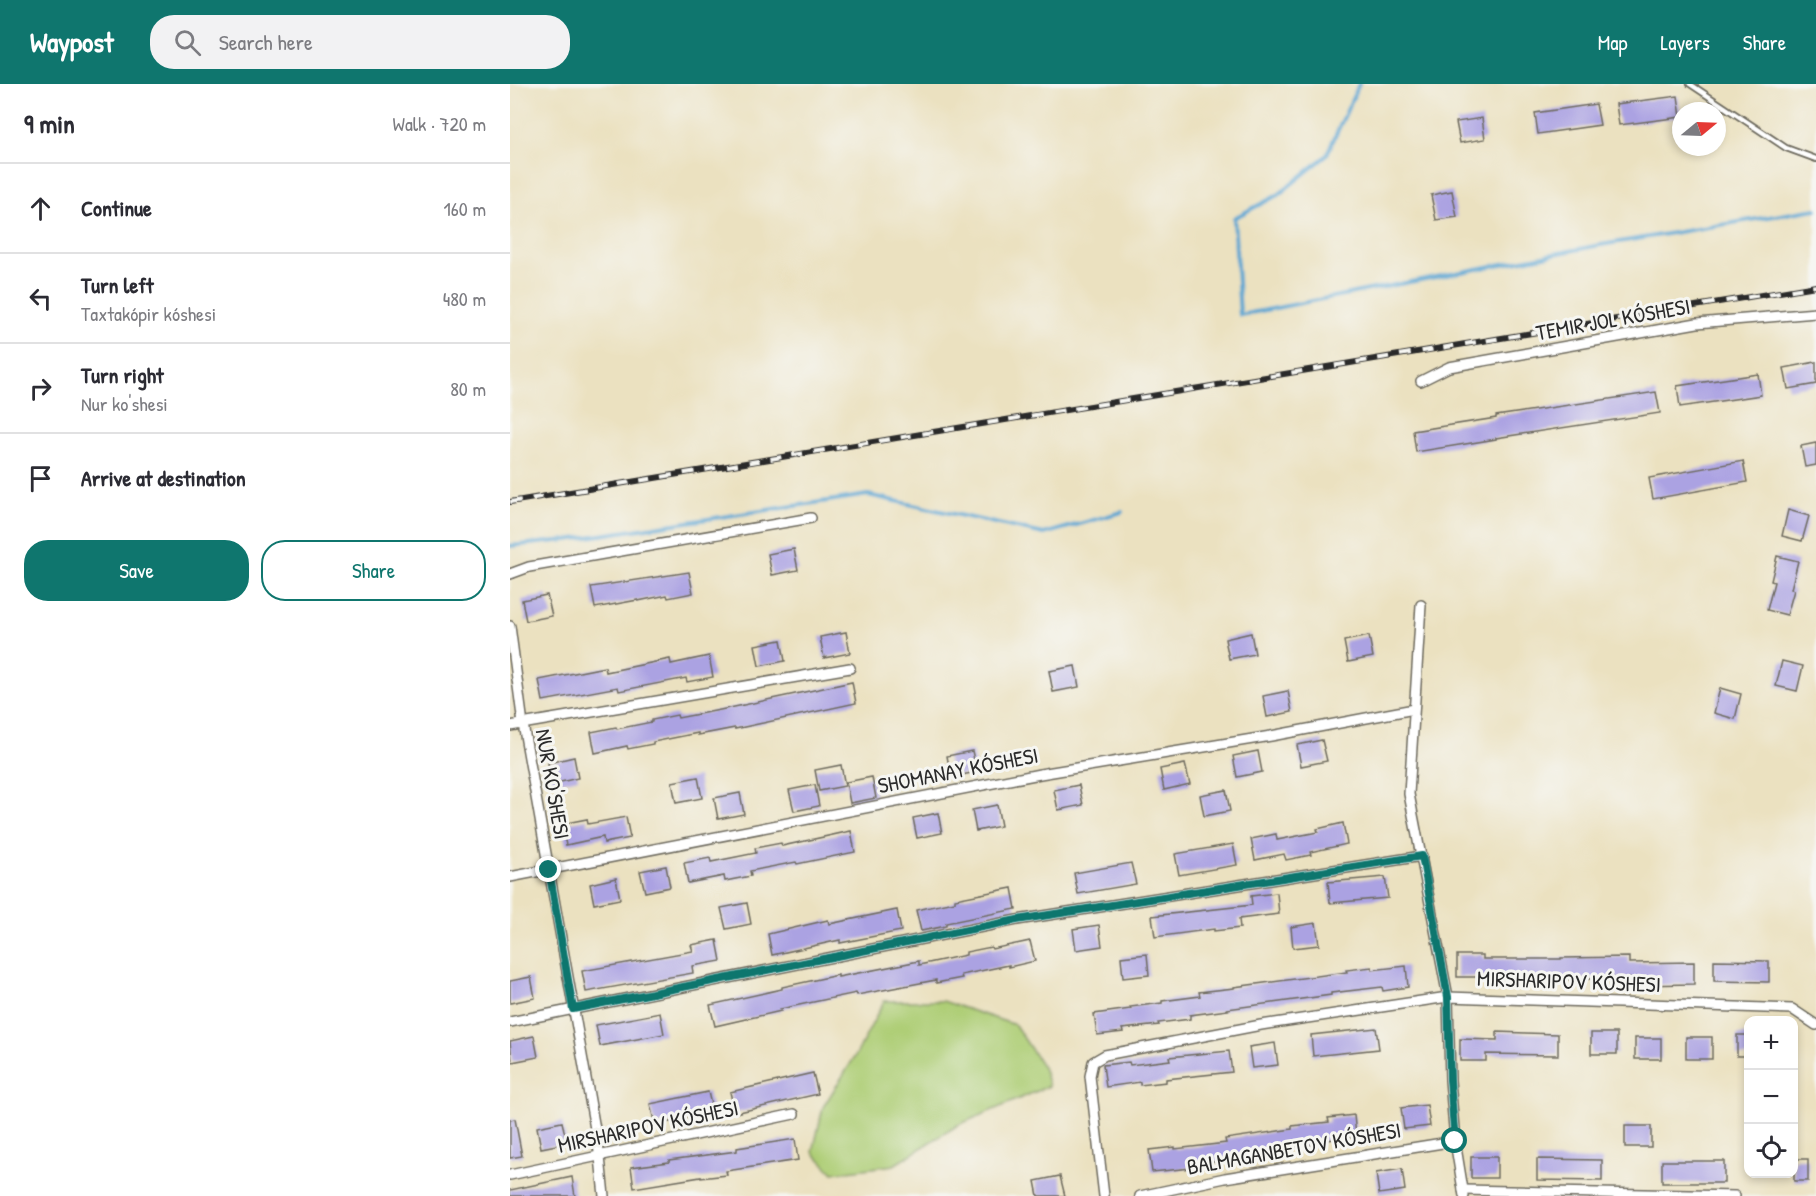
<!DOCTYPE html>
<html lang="en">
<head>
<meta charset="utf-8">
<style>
	body { margin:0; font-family:"Patrick Hand",sans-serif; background:#f2f2f3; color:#2b2b33 }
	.controls { position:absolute; right:18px; bottom:18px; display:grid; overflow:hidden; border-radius:12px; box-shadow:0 3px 9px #0003 }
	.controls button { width:54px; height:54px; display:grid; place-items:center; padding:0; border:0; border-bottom:2px solid #e1e1e2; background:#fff; color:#2b2b33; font:30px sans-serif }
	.compass { position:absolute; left:1162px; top:18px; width:54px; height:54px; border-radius:50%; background:#fff; box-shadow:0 3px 9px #0003; rotate:71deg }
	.stop { position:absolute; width:18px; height:18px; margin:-14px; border:4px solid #0f766e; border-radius:50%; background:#fff }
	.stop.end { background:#0f766e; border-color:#fff; box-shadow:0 2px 6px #0008 }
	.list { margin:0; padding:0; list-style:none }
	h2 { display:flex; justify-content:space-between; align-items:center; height:78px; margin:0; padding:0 24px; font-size:26px }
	h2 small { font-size:20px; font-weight:400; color:#7c7c81 }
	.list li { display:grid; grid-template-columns:39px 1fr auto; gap:18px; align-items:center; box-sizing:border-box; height:90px; padding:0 24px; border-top:2px solid #e1e1e2 }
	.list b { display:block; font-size:22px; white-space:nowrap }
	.list p { margin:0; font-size:20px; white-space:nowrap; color:#7c7c81 }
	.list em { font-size:20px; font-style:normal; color:#7c7c81 }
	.actions { display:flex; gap:12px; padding:18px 24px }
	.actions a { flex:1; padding:14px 0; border:2px solid #0f766e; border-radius:24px; text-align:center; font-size:21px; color:#0f766e }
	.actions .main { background:#0f766e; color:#fff }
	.icon { flex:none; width:33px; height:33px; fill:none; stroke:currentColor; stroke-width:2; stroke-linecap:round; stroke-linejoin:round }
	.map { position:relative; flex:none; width:1306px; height:1112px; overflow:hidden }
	header { display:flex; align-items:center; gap:36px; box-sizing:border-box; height:84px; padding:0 30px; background:#0f766e; color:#fff }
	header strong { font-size:28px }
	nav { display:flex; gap:33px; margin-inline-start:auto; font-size:21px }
	.search { width:420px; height:54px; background:#f2f2f3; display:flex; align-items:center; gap:15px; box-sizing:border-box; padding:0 21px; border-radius:24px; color:#7c7c81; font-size:22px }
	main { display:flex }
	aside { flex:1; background:#fff }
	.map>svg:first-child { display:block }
	.green { fill:#aece76; stroke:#6c7c50; stroke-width:1.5 }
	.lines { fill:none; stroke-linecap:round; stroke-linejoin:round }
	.stream { stroke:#5aa5d2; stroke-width:4 }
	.building { fill:#aba2e2 }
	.service-casing { stroke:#6e6b5f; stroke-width:8 }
	.minor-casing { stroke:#6e6b5f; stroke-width:12 }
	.service { stroke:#fff; stroke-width:4.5 }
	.minor { stroke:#fff; stroke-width:9 }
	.rail-casing { stroke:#2b2b2b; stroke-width:6 }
	.rail { stroke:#f6f6f2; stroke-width:4; stroke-dasharray:11; stroke-linecap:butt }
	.route { stroke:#0f766e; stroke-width:8 }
	.labels { text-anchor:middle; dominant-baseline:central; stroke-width:6; stroke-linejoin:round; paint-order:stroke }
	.street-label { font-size:22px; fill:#2b2b2b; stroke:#f6f6f2 }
</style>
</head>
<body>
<header>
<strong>Waypost</strong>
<div class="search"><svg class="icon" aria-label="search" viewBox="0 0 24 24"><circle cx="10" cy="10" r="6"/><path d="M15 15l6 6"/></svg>Search here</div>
<nav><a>Map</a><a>Layers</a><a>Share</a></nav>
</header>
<main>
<aside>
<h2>9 min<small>Walk · 720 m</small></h2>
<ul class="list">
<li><svg class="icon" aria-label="ahead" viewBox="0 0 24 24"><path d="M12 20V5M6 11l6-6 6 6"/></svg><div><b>Continue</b></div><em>160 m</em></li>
<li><svg class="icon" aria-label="left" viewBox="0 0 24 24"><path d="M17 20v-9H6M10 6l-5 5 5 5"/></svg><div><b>Turn left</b><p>Taxtakópir kóshesi</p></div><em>480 m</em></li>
<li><svg class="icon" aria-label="right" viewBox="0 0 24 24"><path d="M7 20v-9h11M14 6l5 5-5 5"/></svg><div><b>Turn right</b><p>Nur ko'shesi</p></div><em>80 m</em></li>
<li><svg class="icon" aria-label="arrive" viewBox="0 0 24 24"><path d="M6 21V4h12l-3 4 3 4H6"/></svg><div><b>Arrive at destination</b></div></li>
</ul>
<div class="actions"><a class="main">Save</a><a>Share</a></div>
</aside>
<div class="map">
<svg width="1306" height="1112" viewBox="0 0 1306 1112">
	<rect width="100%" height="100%" fill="#f6f6f2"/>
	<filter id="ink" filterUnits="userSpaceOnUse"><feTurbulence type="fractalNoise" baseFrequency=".0167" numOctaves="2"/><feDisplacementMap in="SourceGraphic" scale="12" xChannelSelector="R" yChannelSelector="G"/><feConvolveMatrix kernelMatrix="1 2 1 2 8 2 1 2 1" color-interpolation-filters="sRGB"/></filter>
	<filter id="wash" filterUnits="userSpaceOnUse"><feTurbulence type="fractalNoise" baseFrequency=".008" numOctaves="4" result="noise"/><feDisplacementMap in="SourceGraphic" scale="24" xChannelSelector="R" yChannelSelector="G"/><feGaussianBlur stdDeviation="1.35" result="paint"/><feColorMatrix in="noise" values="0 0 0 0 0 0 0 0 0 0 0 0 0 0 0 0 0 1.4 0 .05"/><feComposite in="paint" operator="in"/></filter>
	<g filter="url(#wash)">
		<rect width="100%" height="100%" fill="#ebe1c0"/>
		<path class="green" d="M374,917h59l72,24 28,42 6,19 -91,39 -64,40 -61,8 -20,-21 10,-45 33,-52z"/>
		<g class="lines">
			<g class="stream">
				<path d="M849,0l-33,72 -48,39 -44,23 6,97 355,-69 221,-37"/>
				<path d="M0,462l57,-6 301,-45 176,39 78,-22"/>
			</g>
		</g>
		<g id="blocks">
			<g class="building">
				<path d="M1168,12l3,21 -62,8 -3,-21z"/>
				<path d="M1086,20l4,21 -62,9 -3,-21z"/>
				<path d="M972,34l3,21 -25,4 -4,-21z"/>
				<path d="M942,107l5,26 -21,3 -5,-25z"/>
				<path d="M1306,278v22l-28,5 -4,-21z"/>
				<path d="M1248,290l3,21 -81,12 -3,-21z"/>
				<path d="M1146,308l4,21 -164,25v1l-80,13 -3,-21 83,-13v-2z"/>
				<path d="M1306,359v22l-11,2 -4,-21z"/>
				<path d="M1233,377l4,21 -94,17 -4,-21z"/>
				<path d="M1278,426l21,6 -7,25 -20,-5z"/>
				<path d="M284,465l4,21 -26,5 -4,-21z"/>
				<path d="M1267,472l21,5 -7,28 3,1 -7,25 -20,-5 7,-28 -3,-1z"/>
				<path d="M179,488l4,21 -25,5 -1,-3 -29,6v-1l-43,8 -4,-21z"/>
				<path d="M37,511l5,21 -26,5 -4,-21z"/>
				<path d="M336,548l4,21 -26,5 -4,-21z"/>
				<path d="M741,549l4,21 -26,5 -4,-20z"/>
				<path d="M859,552l4,21 -25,5 -4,-21z"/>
				<path d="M271,556l4,21 -26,5 -4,-21z"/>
				<path d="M199,572l4,21 -26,5 -1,-4 -67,13 -1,-4 -75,14 -4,-21 66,-13 1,5 64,-13 1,5z"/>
				<path d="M1272,577l21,5 -6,25 -21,-5z"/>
				<path d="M565,582l4,21 -26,5 -4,-21z"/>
				<path d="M342,598l4,21 -121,26v-1l-37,7v-2l-45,9v2l-25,5 -1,-3 -32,7 -4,-21 25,-5 1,2 35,-7v-2l25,-5 1,3 42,-8z"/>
				<path d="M1210,604l21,6 -6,25 -21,-6z"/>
				<path d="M778,607l4,21 -25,5 -4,-21z"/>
				<path d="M812,656l5,21 -26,5 -4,-21z"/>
				<path d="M462,667l5,21 -26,5 -4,-21z"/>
				<path d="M748,667l4,21 -25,5 -4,-21z"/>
				<path d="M64,673l4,21 -26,6 -4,-21z"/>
				<path d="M675,680l5,20 -26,6 -4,-21z"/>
				<path d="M331,681l4,21 -26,5 -4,-21z"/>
				<path d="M188,693l4,21 -26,5 -4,-21z"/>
				<path d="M362,693l4,21 -26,5 -4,-21z"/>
				<path d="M305,701l4,21 -25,5 -5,-21z"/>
				<path d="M569,701l4,20 -25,5 -4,-20z"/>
				<path d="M716,706l4,21 -26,5 -4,-21z"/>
				<path d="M230,709l4,21 -26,5 -4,-21z"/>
				<path d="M487,721l4,21 -25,5 -4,-21z"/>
				<path d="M428,729l4,20 -25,5 -4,-20z"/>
				<path d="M116,733l4,21 -26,5 -1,-6 -37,8 -5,-21 26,-5 1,5z"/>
				<path d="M833,739l4,21 -37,8 1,3 -25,5 -2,-6 -29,6 -4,-21 25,-5 1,6 41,-8 -1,-3z"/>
				<path d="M341,747l4,21 -58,12 -1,-2 -46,9 1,5 -26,5 -1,-5 -36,7 -4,-20 26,-5 1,4 45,-9 -1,-5 26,-5 1,3z"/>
				<path d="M723,760l4,21 -58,10 -4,-21z"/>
				<path d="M621,779l5,21 -58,10 -4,-21z"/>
				<path d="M156,782l4,21 -25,5 -5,-21z"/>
				<path d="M875,793l3,21 -58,5 -2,-21z"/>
				<path d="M106,794l4,21 -26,5 -4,-20z"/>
				<path d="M502,804l4,21 -70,14v3l-25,5 -5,-21 39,-8v-3z"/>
				<path d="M767,809l2,21 -40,5 1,9 -26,3v-2l-59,8 -3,-21 100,-11 -1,-9z"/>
				<path d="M237,819l4,21 -25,5 -5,-21z"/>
				<path d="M387,826l4,21 -61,12v-3l-68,15 -4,-21 60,-14 1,4z"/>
				<path d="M806,839l3,22 -26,3 -2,-21z"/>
				<path d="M589,841l3,21 -26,4 -3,-21z"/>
				<path d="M207,856l4,21 -29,5 1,7 -107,19 -4,-21 111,-20 -2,-6z"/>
				<path d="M520,857l5,20 -26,6v-2l-48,10 1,3 -26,5v-3l-79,15 -1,-2 -76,16 1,2 -66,15 -5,-21 72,-16v-2l56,-12v2l81,-16v4l47,-10v-3l25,-5 1,2z"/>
				<path d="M637,870l2,21 -26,3 -2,-21z"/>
				<path d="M947,871h26v4h78v-1l68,-1v6l65,-1v22l-56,1v-7l-145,3 -1,-4h-35z"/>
				<path d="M1204,876l55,1v21l-55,-1z"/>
				<path d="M896,882l2,21 -25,4 -1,-4 -51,6v2l-104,14 1,1 -38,5v4l-32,4 1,2 -37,4 1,3 -26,3 -3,-21 37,-5 -1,-2 32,-4v-2l38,-5 -1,-4 35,-4v-1l113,-15 -1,-2 26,-3v3z"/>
				<path d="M21,893l4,21 -25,5v-22z"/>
				<path d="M150,929l4,21 -64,12 -4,-21z"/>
				<path d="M866,944l3,21 -66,7 -2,-21z"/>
				<path d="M987,948l61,2v21l-72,-1v7h-26v-22l37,1z"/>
				<rect x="1081" y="949" width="26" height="21"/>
				<rect x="1227" y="951" width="12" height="21"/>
				<path d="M24,952l4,21 -26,5 -2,-21z"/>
				<rect x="1176" y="953" width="26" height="22"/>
				<rect x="1125" y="954" width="26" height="21"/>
				<path d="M765,959l3,22 -26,3 -3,-21z"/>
				<path d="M719,967l3,21 -66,7v3l-26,3v-3l-34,5 -3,-22 26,-3 1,3 40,-5 -1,-3z"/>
				<path d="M303,989l5,21 -83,19 -5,-21z"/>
				<path d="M198,1008l5,21 -58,12 -5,-21z"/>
				<path d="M917,1021l3,21 -26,3 -3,-21z"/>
				<path d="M844,1031l2,21 -36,5v3l-33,4v3l-77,11 1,4 -59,6 -3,-22 26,-3v2l51,-6 -1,-4 67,-10v-3l37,-4 -1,-4z"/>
				<path d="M5,1035l7,37 -12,2v-38z"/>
				<path d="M52,1038l5,21 -26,5 -4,-21z"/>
				<rect x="1115" y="1042" width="26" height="21"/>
				<path d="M285,1055l3,21 -72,11 1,4 -26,3v-1l-67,11 -3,-21 38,-5v-2l68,-9v-3z"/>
				<rect x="961" y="1073" width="26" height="21"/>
				<path d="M1027,1075l65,1v21l-65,-1z"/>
				<rect x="1284" y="1075" width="14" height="22"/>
				<rect x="1152" y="1077" width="62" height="22"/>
				<path d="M892,1085l3,21 -26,4 -3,-21z"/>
				<path d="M550,1092l5,20h-27l-3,-15z"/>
				<path d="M62,1093l3,19h-65v-6z"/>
			</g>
		</g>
	</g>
	<g filter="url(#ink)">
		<use href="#blocks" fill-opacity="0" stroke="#6e6b5f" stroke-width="1.5"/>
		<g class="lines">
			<defs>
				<path id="service" d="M1180,0l96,64 30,11"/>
				<g id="minor">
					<path d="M911,297l28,-14 248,-44 119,-10"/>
					<path d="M0,490l19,-7 282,-49"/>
					<path d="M911,521l-12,189 39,203 2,83 5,61 9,55"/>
					<path d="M0,542l13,98 77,433 4,39"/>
					<path d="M0,642l340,-58"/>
					<path d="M0,793l530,-103 231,-38 143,-27"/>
					<path d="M0,938l507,-102 405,-64"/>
					<path d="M0,1091l284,-61"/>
					<path d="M953,1106l272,6"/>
					<path d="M594,1112l-14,-120 3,-14 12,-7 156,-30 187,-28 344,12 24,16"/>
					<path d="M630,1112l85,-18 230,-37"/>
				</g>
			</defs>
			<use href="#service" class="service-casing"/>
			<use href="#minor" class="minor-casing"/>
			<use href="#service" class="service"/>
			<use href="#minor" class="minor"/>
			<defs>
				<path id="rail" d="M0,418l1306,-216"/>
			</defs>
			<use href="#rail" class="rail-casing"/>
			<use href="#rail" class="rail"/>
		</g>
	</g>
	<g class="lines" filter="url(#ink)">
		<path class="route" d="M39,786l24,139 444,-89 405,-64 26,141 2,83 5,61"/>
	</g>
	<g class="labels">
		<g class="street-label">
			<text transform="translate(1103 235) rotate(-10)">TEMIR JOL KÓSHESI</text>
			<text transform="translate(448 686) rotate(-11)">SHOMANAY KÓSHESI</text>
			<text transform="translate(43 700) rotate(80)">NUR KO'SHESI</text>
			<text transform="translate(1059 897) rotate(2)">MIRSHARIPOV KÓSHESI</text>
			<text transform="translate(138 1042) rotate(-12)">MIRSHARIPOV KÓSHESI</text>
			<text transform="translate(784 1064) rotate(-10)">BALMAGANBETOV KÓSHESI</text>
		</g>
	</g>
</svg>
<div class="controls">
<button>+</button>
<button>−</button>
<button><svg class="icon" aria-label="locate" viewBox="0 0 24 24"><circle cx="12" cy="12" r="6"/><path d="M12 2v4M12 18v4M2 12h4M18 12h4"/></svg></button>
</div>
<svg class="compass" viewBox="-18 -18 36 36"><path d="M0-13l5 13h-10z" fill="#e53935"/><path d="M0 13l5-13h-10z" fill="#7c7c81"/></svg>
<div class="stop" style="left:945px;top:1057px"></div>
<div class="stop end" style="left:39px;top:786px"></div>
</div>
</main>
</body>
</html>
